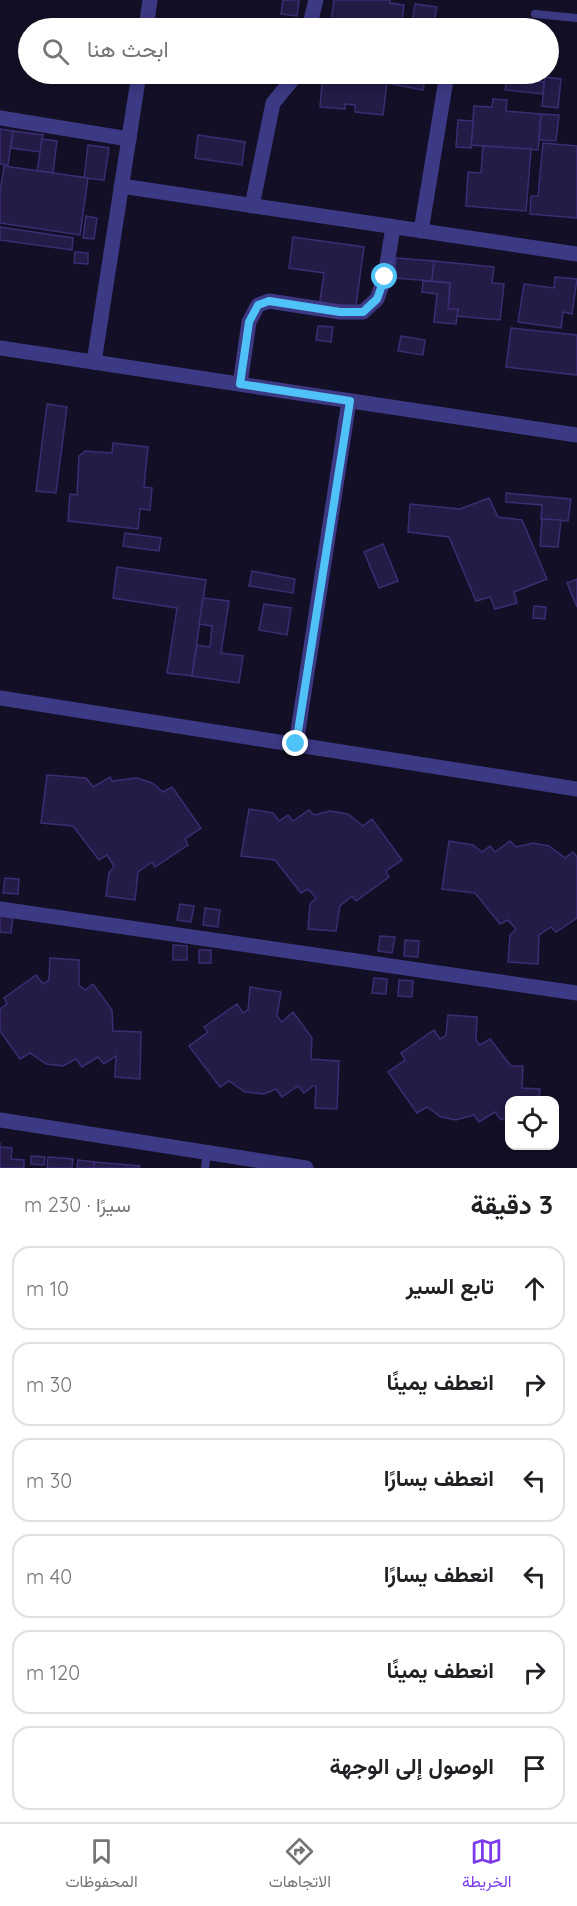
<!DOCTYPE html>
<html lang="ar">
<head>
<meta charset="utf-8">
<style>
	body { margin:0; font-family:Quicksand,Vazirmatn,sans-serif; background:#f6f6f6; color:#202124; direction:rtl }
	.controls { position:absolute; right:18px; bottom:18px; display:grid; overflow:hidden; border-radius:12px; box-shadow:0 3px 15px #0003 }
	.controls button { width:54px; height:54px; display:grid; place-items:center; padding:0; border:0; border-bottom:2px solid #e0e0e0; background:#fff; color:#202124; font:30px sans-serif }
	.stop { position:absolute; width:18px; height:18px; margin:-14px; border:4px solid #4fc3f7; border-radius:50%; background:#fff }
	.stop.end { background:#4fc3f7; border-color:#fff; box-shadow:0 2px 6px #0008 }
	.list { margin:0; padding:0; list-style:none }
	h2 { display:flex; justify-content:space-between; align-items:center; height:78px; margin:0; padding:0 24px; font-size:26px }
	h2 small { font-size:20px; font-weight:400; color:#757577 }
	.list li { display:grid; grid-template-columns:39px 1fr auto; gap:18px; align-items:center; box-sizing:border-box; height:84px; margin:0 12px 12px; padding:0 12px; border:2px solid #e0e0e0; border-radius:18px }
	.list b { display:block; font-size:22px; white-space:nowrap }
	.list em { font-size:20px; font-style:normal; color:#757577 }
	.icon { flex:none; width:33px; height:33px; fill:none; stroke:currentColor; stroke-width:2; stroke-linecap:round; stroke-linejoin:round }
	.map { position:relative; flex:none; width:577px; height:1168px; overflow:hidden; direction:ltr }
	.search { position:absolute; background:#fff; box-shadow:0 3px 15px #0003; left:18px; right:18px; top:18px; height:66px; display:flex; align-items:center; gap:15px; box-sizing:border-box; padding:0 21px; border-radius:33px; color:#757577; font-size:22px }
	.sheet { height:654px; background:#fff }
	nav { display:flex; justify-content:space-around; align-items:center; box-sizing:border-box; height:84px; border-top:2px solid #e0e0e0; background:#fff; font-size:16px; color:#757577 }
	nav a { display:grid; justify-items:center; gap:3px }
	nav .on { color:#7c3aed }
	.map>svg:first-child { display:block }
	.building { fill:#241b47; stroke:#3b2d73; stroke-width:1.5 }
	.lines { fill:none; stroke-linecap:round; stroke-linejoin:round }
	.lane { stroke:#3d3a85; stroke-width:8 }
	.street { stroke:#3d3a85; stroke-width:15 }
	.route { stroke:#4fc3f7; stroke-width:8 }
</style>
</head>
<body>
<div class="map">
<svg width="577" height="1168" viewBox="0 0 577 1168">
	<rect width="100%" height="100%" fill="#130f26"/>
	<g class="building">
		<path d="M283,0h16l-2,16 -16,-2z"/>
		<path d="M334,0h56v3l14,2 -3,23 -70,-6z"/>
		<path d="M415,4l22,3 -4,21h-22z"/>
		<path d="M331,22l19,2v4h-20z"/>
		<path d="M318,74h70l-5,41 -28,-3v-7l-10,-1v5l-25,-2 2,-24 -5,-1z"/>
		<path d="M393,74h33l-3,16 -32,-6z"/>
		<path d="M545,77l16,2 -3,29 -16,-2z"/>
		<path d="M507,78l37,4 -1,12 -38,-4z"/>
		<path d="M493,99l14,1 -1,11 35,3 -3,36 -67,-5 3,-39 18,1z"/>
		<path d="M541,114l18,1 -3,26 -17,-1z"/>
		<path d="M458,120l15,1 -2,27 -15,-1z"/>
		<path d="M0,129l13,2 -5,34 -8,-1z"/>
		<path d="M13,131l30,4 -3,17 -29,-4z"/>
		<path d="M198,135l47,7 -3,23 -47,-7z"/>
		<path d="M42,139l15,2 -4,32 -16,-2z"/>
		<path d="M543,143l34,3v72l-47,-4 1,-18h7z"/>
		<path d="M88,145l21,3 -5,32 -20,-2z"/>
		<path d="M483,146l48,3 -5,62 -60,-5 2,-34 13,1z"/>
		<path d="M4,166l84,12 -8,57 -80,-12v-30z"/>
		<path d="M86,216l11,2 -3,21 -11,-1z"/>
		<path d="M0,227l73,11 -1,12 -72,-10z"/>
		<path d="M293,237l71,10 -9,65 -36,-5 5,-34 -35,-5z"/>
		<path d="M75,252l13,1v11l-14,-1z"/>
		<path d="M396,258l38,3 -2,20 -38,-3z"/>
		<path d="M434,261l60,6 -2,16 12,1 -4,36 -43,-4 1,-7h-10l2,-26 -18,-2z"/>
		<path d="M555,277l22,2 -5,35 -9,-2 -2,16 -43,-6 6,-38 30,4z"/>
		<path d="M423,281l27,2 -2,26h10l-2,15 -22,-2 3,-28 -15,-2z"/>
		<path d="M318,326l15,1 -2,15 -15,-2z"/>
		<path d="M511,328l66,7v40l-71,-8z"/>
		<path d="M401,336l24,4 -2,15 -25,-4z"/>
		<path d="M47,404l20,3 -11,86 -20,-2z"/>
		<path d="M113,443l35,4 -4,40 8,1 -2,22 -10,-1 -2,20 -70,-8 2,-27 7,1 2,-39 6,-5 27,2z"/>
		<path d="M506,493l65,6 -3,22 -27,-2 1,-14 -36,-3z"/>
		<path d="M489,498l9,19 24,3 25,59 -33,13 3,11 -22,6 -5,-12 -14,4 -27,-64 -41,-5 2,-28 50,5z"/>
		<path d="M542,519l19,1 -3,27 -18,-1z"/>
		<path d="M125,533l36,5 -2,13 -36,-5z"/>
		<path d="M383,544l15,37 -19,7 -15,-36z"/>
		<path d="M117,567l89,13 -14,96 -25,-3 10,-65 -64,-10z"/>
		<path d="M252,571l43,8 -2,14 -44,-7z"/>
		<path d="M577,579v28l-10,-24z"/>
		<path d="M203,598l26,3 -8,52 22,3 -4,27 -47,-7 5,-31 13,2 2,-21 -13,-2z"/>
		<path d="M264,604l27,4 -4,27 -28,-5z"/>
		<path d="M534,606l12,1 -1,12 -12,-1z"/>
		<path d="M47,775l39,3 7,9 17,-10 2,4 25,-3 15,5 11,9 9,-5 29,41 -16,11 3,6 -33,22 -3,-5 -14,10 -3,28 -29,-4 3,-23 5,-7 -7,-11 -8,5 -26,-34 -32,-3z"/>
		<path d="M249,809l24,4 6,8 9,-6 5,6 16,-11 5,5 16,-4 18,3 15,12 9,-7 30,41 -16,11 3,6 -33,24 -4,-5 -12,10 -4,25 -28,-2 2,-25 6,-6 -8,-9 -7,4 -26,-33 -34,-4z"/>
		<path d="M449,841l24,4 9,7 8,-6 5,6 15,-11 6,6 17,-4 16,3 16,12 8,-6 4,5v61l-21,14 -5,-5 -12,8 -1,29 -30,-2 2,-27 6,-6 -8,-9 -8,4 -25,-31 -33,-4z"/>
		<path d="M5,878l14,1 -1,15 -15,-1z"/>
		<path d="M180,904l14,2 -3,16 -14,-2z"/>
		<path d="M205,908l15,2 -2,17 -15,-2z"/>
		<path d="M0,916l13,2 -2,15 -11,-1z"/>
		<path d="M380,936l15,1 -3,16 -14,-2z"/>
		<path d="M405,940l14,1 -1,16 -14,-1z"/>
		<path d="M173,945l14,1v14h-14z"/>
		<rect x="199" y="950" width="12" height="13"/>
		<path d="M50,958l29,2v25l6,5 8,-6 19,26 1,21 28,1 -1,47 -25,-2 1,-21 -12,8 -6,-7 -16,10 -6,-8 -13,7 -17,-2 -16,-11 -10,6 -20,-28v-22l7,-5 -3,-6 32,-23 7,9 6,-4z"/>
		<path d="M374,978l13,1 -1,15 -14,-1z"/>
		<path d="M399,980l14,1 -1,16 -14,-1z"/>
		<path d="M250,987l31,5 -4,24 5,6 11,-10 19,26 -1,21 28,2 -2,48 -22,-1 1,-22h-3l-9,7 -6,-7 -16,11 -6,-8 -12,5 -19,-2 -16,-11 -9,6 -31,-41 19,-14 -4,-5 33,-23 6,9 5,-3z"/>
		<path d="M448,1015l29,2 -1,23 4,5 10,-6 21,27h12l-1,22 18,1 -1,11h-29v14l-9,6 -6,-8 -16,10 -5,-7 -18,5 -15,-3 -14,-10 -10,6 -29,-41 17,-12 -4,-7 33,-23 6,9 6,-4z"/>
		<path d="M0,1142v5l12,1 -1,11 13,1v8h-24z"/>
		<path d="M31,1156l14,1 -1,8 -13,-1z"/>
		<path d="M48,1157l25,2 -1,9h-25z"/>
		<path d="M78,1160l16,2v6h-17z"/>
		<path d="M94,1162l46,4 -1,2h-45z"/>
	</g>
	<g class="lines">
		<g class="lane">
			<path d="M535,14l42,4"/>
			<path d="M205,1168l2,-16"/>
		</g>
		<g class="street">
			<path d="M146,28l4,-28"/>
			<path d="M309,28l7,-28"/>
			<path d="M0,118l129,21"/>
			<path d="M121,186l456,68"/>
			<path d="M252,206l21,-103 24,-29"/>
			<path d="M421,231l25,-151"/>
			<path d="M0,348l577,87"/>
			<path d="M94,362l45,-288"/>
			<path d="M240,384l9,-62 9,-17 11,-4 71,11h23l14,-13 8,-22 8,-50"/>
			<path d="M0,698l577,91"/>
			<path d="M296,744l53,-343"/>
			<path d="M0,909l577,84"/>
			<path d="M0,1120l306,48"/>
		</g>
	</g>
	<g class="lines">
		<path class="route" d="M296,744l54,-343 -110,-17 9,-62 9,-17 11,-4 71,11h23l14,-13 8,-22"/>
	</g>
</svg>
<div class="controls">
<button><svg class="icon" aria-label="locate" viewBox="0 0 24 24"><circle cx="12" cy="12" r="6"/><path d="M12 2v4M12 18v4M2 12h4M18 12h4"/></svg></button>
</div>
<div class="stop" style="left:385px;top:277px"></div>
<div class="stop end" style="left:296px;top:744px"></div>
<div class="search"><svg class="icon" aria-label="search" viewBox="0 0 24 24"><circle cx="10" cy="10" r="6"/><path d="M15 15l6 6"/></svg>ابحث هنا</div>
</div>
<section class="sheet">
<h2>3 دقيقة<small>سيرًا · 230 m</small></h2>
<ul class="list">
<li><svg class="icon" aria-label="ahead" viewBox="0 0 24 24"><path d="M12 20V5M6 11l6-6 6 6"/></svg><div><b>تابع السير</b></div><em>10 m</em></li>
<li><svg class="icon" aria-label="right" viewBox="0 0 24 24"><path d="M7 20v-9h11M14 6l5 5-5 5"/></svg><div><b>انعطف يمينًا</b></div><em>30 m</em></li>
<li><svg class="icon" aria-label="left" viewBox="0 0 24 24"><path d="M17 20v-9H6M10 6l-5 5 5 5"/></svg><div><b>انعطف يسارًا</b></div><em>30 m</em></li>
<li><svg class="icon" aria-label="left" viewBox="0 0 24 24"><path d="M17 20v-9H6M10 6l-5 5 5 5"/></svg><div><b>انعطف يسارًا</b></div><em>40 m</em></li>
<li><svg class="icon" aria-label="right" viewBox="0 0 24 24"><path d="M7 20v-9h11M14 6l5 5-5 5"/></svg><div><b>انعطف يمينًا</b></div><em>120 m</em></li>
<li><svg class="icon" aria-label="arrive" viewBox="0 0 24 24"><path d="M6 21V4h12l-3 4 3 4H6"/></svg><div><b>الوصول إلى الوجهة</b></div></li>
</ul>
</section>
<nav>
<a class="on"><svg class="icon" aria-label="map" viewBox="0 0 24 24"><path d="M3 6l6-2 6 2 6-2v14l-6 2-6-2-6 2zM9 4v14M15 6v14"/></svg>الخريطة</a>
<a><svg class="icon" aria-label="directions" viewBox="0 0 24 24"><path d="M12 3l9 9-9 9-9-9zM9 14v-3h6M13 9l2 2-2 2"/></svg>الاتجاهات</a>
<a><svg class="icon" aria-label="saved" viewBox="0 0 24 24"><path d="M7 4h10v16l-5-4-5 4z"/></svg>المحفوظات</a>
</nav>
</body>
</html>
